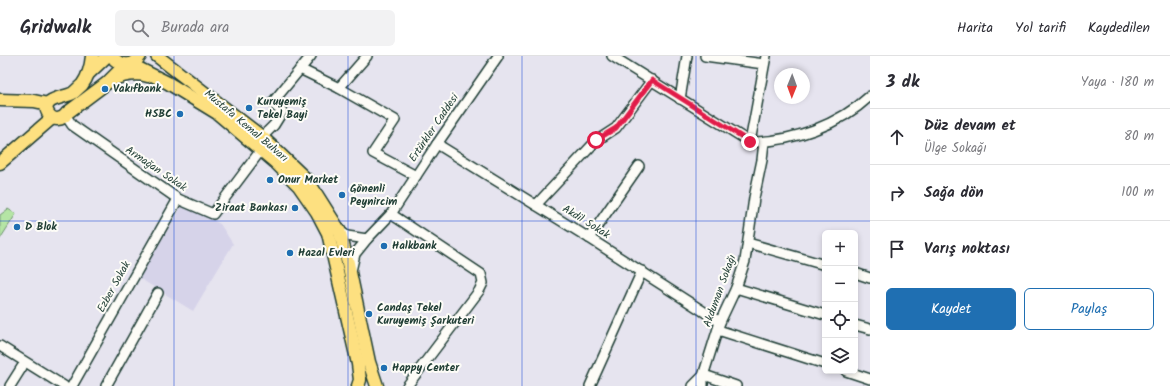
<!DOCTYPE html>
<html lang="tr">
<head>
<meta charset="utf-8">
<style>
	body { margin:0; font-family:Kalam,sans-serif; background:#f2f2f3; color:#2b2b33 }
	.controls { position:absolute; right:12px; bottom:12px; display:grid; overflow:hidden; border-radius:6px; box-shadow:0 2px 6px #0003 }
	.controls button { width:36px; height:36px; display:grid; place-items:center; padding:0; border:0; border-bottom:1px solid #e1e1e2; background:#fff; color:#2b2b33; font:20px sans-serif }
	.compass { position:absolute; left:774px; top:12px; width:36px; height:36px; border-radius:50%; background:#fff; box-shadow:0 2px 6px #0003; rotate:181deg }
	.stop { position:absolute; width:12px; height:12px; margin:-9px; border:3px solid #e11d48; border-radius:50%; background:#fff }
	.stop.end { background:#e11d48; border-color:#fff; box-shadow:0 1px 4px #0008 }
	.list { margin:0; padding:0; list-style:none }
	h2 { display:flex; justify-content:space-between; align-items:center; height:52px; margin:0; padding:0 16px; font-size:17px }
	h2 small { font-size:13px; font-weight:400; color:#7c7c81 }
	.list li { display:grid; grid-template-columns:26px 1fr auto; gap:12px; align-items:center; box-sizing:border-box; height:56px; padding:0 16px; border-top:1px solid #e1e1e2 }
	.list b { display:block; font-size:15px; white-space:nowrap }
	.list p { margin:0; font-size:13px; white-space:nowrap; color:#7c7c81 }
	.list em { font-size:13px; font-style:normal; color:#7c7c81 }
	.actions { display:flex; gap:8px; padding:12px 16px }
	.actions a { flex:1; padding:9px 0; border:1px solid #1f6fb2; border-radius:6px; text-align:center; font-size:14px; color:#1f6fb2 }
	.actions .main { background:#1f6fb2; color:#fff }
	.icon { flex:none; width:22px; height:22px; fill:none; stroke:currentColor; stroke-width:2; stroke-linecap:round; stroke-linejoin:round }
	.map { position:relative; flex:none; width:870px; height:330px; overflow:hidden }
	header { display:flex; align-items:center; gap:24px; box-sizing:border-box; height:56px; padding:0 20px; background:#fff; border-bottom:1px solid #e1e1e2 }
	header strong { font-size:19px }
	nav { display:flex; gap:22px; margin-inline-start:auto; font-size:14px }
	.search { width:280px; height:36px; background:#f2f2f3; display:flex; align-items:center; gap:10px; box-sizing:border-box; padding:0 14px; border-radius:6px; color:#7c7c81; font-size:15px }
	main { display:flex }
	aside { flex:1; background:#fff }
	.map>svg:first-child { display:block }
	.built { fill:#d6d3e9 }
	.green { fill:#b5e5a5; stroke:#6a916c }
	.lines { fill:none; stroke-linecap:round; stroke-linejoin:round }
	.minor-casing { stroke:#1f3d34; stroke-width:12 }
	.major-casing { stroke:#1f3d34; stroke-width:15 }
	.minor { stroke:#fdfcf7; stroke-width:9 }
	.major { stroke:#fde080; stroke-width:12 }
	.route { stroke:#e11d48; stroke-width:5 }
	.grid { fill:none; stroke:#1d4ed8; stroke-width:1; stroke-opacity:0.55 }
	.poi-dot { fill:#1f6fb2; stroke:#fdfcf7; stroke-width:1.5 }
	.labels { text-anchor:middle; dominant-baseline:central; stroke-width:4; stroke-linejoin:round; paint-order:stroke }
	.poi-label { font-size:11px; font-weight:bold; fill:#1f3d34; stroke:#fdfcf7; text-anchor:start }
	.street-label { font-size:11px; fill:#1f3d34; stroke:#fdfcf7 }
</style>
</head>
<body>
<header>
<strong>Gridwalk</strong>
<div class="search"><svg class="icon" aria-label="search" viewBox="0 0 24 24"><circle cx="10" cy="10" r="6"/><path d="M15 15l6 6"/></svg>Burada ara</div>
<nav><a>Harita</a><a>Yol tarifi</a><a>Kaydedilen</a></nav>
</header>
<main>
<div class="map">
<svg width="870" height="330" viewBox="0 0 870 330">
	<rect width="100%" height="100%" fill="#e6e4ef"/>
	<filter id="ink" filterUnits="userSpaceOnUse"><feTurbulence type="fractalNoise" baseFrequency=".025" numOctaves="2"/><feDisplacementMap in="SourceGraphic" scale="8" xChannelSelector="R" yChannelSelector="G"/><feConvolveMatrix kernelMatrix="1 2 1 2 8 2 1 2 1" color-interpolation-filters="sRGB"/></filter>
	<g filter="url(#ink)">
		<path class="built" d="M183,148l37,20 13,20 -40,67 -54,-33z"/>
		<path class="green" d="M8,153l8,5 -16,25v-24z"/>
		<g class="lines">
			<defs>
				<g id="minor">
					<path d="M367,0l-28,32 56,32 -22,33 43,23"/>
					<path d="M612,0l138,86c42,0 89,-17 120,-46"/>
					<path d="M705,0l59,8"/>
					<path d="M300,13l39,19"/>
					<path d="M680,43l7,-43"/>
					<path d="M66,60l6,9 106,74 35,15 48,-64"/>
					<path d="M262,81l12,-12 8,-13 -10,-9 39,-47"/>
					<path d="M750,86l16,-86"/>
					<path d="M437,88l152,94 131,84"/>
					<path d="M536,149l60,-64 20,-13 36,-48"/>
					<path d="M391,158l90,60 2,9 -4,8 -72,95"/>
					<path d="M339,174l8,6 20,3"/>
					<path d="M589,182l50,-72"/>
					<path d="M748,187l77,22"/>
					<path d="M351,215l4,-17 12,-15 24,-25 46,-70 61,-88"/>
					<path d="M855,217l15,5"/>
					<path d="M736,232l89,27"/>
					<path d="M855,269l15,4"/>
					<path d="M718,274l107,34"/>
					<path d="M0,290l64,40"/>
					<path d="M846,315l24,8"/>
					<path d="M704,319l32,11"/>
					<path d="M10,330l12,-19"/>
					<path d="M72,330l106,-187"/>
					<path d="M106,330l52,-93"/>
					<path d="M590,330l52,-115"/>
					<path d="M693,330l10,-10"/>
					<path d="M703,330v-10l17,-54 16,-34 9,-27 9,-63 8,-38 2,-18"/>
				</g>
				<g id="major">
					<path d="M92,0c-1,10 -4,21 -10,29 -3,2 -6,6 -9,8 -8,5 -33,5 -25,20 4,9 15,7 19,0l40,-30 18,-18"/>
					<path d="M112,0c7,11 21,11 28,0"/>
					<path d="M157,0l105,81 46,44 31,49 9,33 21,99 8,24"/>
					<path d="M130,8l38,19 49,30 58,49 24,24 18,26 11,21 30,131 2,16 -2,6"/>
					<path d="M88,18l19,-18"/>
					<path d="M111,24c12,-5 24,-8 37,-4"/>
					<path d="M0,44l34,1 14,3"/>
					<path d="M0,107l52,-45"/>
				</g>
			</defs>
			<use href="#minor" class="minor-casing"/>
			<use href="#major" class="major-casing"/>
			<use href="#minor" class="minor"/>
			<use href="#major" class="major"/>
		</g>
	</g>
	<g class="lines" filter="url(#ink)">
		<path class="route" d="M596,84l20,-12 36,-48 98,62"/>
	</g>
	<path class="grid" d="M174,0v330M348,0v330M522,0v330M696,0v330M0,165h870"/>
	<g class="poi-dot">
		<circle cx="105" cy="33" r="4"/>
		<circle cx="249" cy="52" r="4"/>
		<circle cx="180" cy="58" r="4"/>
		<circle cx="270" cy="124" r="4"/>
		<circle cx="342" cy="139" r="4"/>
		<circle cx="295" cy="152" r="4"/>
		<circle cx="17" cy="171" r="4"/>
		<circle cx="384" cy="190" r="4"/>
		<circle cx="290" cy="197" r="4"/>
		<circle cx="369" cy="258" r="4"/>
		<circle cx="384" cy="312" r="4"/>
	</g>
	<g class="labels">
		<g class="poi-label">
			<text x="113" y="33">Vakıfbank</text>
			<text x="257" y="46">Kuruyemiş<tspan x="257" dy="13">Tekel Bayi</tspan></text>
			<text x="172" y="58" text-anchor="end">HSBC</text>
			<text x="278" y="124">Onur Market</text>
			<text x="350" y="133">Gönenli<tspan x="350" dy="13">Peynircim</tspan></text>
			<text x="287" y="152" text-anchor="end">Ziraat Bankası</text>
			<text x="25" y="171">D Blok</text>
			<text x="392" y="190">Halkbank</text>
			<text x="298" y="197">Hazal Evleri</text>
			<text x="377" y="252">Candaş Tekel<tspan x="377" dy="13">Kuruyemiş Şarkuteri</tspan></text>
			<text x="392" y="312">Happy Center</text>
		</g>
		<g class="street-label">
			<text transform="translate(246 70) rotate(40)">Mustafa Kemal Bulvarı</text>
			<text transform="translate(434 72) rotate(-56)">Ertürkler Caddesi</text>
			<text transform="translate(156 113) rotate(34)">Armağan Sokak</text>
			<text transform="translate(586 166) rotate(32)">Akdil Sokak</text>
			<text transform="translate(114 231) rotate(-61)">Ezber Sokak</text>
			<text transform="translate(720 235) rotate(-70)">Akduman Sokağı</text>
		</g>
	</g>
</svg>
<div class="controls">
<button>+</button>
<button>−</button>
<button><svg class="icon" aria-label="locate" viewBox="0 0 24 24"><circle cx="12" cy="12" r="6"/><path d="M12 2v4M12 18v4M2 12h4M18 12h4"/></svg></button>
<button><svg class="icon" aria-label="layers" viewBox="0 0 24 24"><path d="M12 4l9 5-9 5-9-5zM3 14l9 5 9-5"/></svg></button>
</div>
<svg class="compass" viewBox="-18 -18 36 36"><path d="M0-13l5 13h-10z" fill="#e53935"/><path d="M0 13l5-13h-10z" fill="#7c7c81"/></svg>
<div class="stop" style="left:596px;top:84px"></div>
<div class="stop end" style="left:750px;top:86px"></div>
</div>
<aside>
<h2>3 dk<small>Yaya · 180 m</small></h2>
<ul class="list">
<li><svg class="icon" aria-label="ahead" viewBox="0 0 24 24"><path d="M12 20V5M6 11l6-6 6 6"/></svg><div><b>Düz devam et</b><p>Ülge Sokağı</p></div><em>80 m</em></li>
<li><svg class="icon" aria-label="right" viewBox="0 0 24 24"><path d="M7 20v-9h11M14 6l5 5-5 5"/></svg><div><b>Sağa dön</b></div><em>100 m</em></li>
<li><svg class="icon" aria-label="arrive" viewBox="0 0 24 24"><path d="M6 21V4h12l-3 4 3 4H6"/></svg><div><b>Varış noktası</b></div></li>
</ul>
<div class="actions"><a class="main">Kaydet</a><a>Paylaş</a></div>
</aside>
</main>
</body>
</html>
